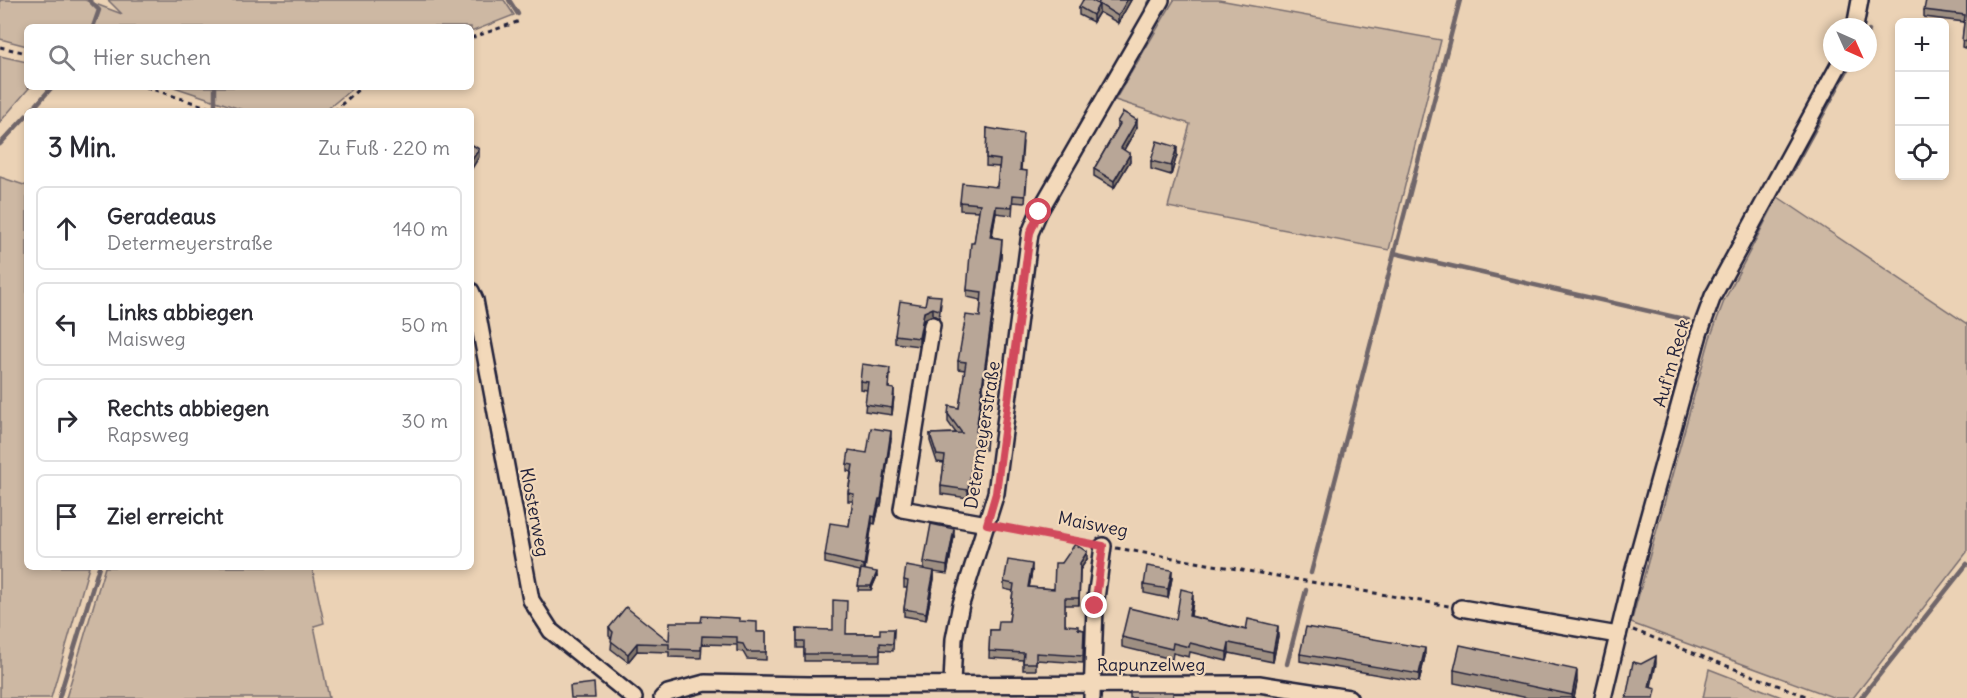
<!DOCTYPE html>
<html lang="de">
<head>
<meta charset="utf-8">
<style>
	body { margin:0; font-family:Delius,sans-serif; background:#f2f2f3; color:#2b2b33 }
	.controls { position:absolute; right:18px; top:18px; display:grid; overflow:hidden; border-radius:9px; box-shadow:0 3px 9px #0003 }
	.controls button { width:54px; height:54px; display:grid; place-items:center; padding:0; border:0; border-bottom:2px solid #e1e1e2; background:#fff; color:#2b2b33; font:30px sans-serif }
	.compass { position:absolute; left:1823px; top:18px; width:54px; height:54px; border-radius:50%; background:#fff; box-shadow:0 3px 9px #0003; rotate:135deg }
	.stop { position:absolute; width:18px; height:18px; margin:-14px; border:4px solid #d1495b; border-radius:50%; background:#fff }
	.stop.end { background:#d1495b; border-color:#fff; box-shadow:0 2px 6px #0008 }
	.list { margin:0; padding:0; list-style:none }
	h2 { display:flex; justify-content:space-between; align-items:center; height:78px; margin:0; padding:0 24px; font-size:26px }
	h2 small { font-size:20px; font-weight:400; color:#7c7c81 }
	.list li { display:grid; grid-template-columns:39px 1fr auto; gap:18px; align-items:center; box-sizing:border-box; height:84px; margin:0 12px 12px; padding:0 12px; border:2px solid #e1e1e2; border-radius:9px }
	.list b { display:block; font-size:22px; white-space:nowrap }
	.list p { margin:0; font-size:20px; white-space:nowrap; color:#7c7c81 }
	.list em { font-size:20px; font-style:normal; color:#7c7c81 }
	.icon { flex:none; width:33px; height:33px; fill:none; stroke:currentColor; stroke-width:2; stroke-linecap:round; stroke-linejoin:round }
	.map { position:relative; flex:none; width:1967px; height:698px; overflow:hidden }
	.search { position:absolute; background:#fff; box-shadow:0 3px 9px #0003; left:24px; top:24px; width:450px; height:66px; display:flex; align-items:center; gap:15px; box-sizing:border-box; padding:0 21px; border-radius:9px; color:#7c7c81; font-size:22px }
	.panel { position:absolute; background:#fff; box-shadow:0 3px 9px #0003; left:24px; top:108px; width:450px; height:462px; border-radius:9px }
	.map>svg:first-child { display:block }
	.green { fill:#cdb8a3; stroke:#786d6f; stroke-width:1.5 }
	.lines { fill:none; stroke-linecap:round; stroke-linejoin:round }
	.stream { stroke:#6f666a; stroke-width:4.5 }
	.minor-casing { stroke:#22223b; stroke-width:20 }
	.path { stroke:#22223b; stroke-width:3; stroke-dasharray:4.5 4.5; stroke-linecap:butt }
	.minor { stroke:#f3d9ba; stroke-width:15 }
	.wall { fill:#9e8f82; stroke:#22223b; stroke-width:1.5 }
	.shaded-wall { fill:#81746a; stroke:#22223b; stroke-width:1.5 }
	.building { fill:#b8a697; stroke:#22223b; stroke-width:1.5 }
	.route { stroke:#d1495b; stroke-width:8 }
	.labels { text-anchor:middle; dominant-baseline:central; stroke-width:4.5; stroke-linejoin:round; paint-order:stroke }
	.street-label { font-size:18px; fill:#22223b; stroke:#f3d9ba }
</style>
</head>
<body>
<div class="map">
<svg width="1967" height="698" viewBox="0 0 1967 698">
	<rect width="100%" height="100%" fill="#ebd2b5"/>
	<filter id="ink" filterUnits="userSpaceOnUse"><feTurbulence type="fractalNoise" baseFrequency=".0167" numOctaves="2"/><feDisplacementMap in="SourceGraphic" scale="12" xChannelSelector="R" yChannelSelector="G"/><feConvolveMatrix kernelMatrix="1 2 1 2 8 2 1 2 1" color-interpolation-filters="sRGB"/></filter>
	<g filter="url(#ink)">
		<g class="green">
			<path d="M0,0h85l37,14 -14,-14h396l10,15 -43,17v-5h-444v19l-27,-7z"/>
			<path d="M1174,0h45l222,40 -52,210 -221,-43 22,-83 -75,-24z"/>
			<path d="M0,56l27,6v25h3l-30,35z"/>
			<path d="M174,87h180l-29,24h-79z"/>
			<path d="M0,177l27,9v381h62l-38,131h-51z"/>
			<path d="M1778,197l189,127v228l-114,146h-18l-204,-75 79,-285 14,-37z"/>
			<path d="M105,567h207l12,56 -10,3 15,72h-263z"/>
			<path d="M1709,669l75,29h-81z"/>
		</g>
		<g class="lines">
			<g class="stream">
				<path d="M89,0l10,10 -6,17"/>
				<path d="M509,0l9,14"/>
				<path d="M1146,9l5,-9"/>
				<path d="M1868,33l1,-2"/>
				<path d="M31,111l21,-24"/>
				<path d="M215,111v-24"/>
				<path d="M0,144l27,-29"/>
				<path d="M1789,176l62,-113"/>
				<path d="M1394,253l294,67"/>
				<path d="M1311,573l149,-573"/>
				<path d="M1287,664l19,-74"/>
				<path d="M59,698l40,-131"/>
				<path d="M1861,698l106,-134"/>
			</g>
			<defs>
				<g id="minor">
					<path d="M1855,27l5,-27"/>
					<path d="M471,291l4,9 56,300 20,31 83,67"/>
					<path d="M932,325l-30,184 85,15"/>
					<path d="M1461,608l157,27"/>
					<path d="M952,684l2,-45 7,-35 35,-111 34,-260 9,-21 122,-212"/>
					<path d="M662,698l6,-5 37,-10 104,2 450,-1 90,14"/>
					<path d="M1092,698l3,-92 8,-60"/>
					<path d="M1603,698l30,-125 66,-239 14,-38 127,-233"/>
				</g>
			</defs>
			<use href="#minor" class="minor-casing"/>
			<g class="path">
				<path d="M471,38l49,-17"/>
				<path d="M0,47l27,6"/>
				<path d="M146,87l73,24"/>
				<path d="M334,111l27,-24"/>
				<path d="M1001,526l88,17"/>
				<path d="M1116,548l333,58"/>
				<path d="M1633,630l178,68"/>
			</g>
			<use href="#minor" class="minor"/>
		</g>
		<g class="wall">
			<path d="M1100,0h31l-13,23 -19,-11 -6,10 -14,-7v-8l19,-3z"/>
			<path d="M1967,0v49l-5,-2 2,-25 -40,-5v-7z"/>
			<path d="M1117,122l20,5 -13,23 6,11 -16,27 -20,-12v-7l23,-40z"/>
			<path d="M987,128l36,14 -2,28 6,8 -2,25 -12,-1 -1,13 -16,-2 -4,24 10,2 -1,18 -24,174 10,6 -1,13 -11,-1 -7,49 -27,-4v-8l3,-23 -7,-1 -7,-21v-7l26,-1 -8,-11v-8l11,-6 6,-38 -7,-1v-8l22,-44 1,-17 -14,-3v-7l12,-79 -19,-1v-8l37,-15 2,-20 -13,-1z"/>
			<path d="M1177,155l-6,20 -20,-6v-8z"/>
			<path d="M941,304l-2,14 -6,-3 -9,4 -5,27 -24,-3v-8l30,-30z"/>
			<path d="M890,375l-1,13 5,8 -2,19 -27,-4 2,-21 -7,-1v-8z"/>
			<path d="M891,439l-10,67h-2l-4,18 -3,-1 -7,47 12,6 -6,14h-13l2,-19 -35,-8v-7l24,-30 4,-25h-5v-8l3,-21 -4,-1v-7z"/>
			<path d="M954,537l-7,37 -13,-2v7l-8,41 -22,-4v-7l3,-21h-3v-8l20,-11v-7z"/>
			<path d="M1087,559l-7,11 -1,35h-14v20l13,4 6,1 -1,33 -47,-3v10h-13v-10l-34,-2 1,-28h8l11,-9 4,-30 -9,-2v-7l28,-11 -3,16 25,2 8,-26z"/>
			<path d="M1172,578l-4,20 -24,-5v-8z"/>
			<path d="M1193,601l-2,15 55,14 32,6 -5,26 -44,-9 -2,8 -37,-9 -1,5 -16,-4 -1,6 -50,-12v-10l54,-18z"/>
			<path d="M739,621l18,11h9v28l-19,-1 -4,-7 -6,-1v-6l-35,-1 -1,14 -32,-1v-5l-32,-1 -9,11 -17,-13 1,-10 -3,-3v-8l60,13 32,-19z"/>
			<path d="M797,629l49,5h34l14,-5 -1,22 -13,-1v11h-76v-13h-7z"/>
			<path d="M1300,654l125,2 -6,26 -119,-21z"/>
			<path d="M1454,670l123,12 -3,16h-46l-74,-15z"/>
		</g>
		<g class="shaded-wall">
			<path d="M1127,0h4l-13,23v-7z"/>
			<path d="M1099,4v8l-6,10v-7z"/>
			<path d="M1137,120v7l-16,28v-7z"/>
			<path d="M1177,147v8l-6,20v-9z"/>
			<path d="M479,149v8l-8,13v-9z"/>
			<path d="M1130,154v7l-16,27v-7z"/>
			<path d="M996,206v7l-6,31v-7z"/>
			<path d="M1001,250v7l-25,182v-8z"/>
			<path d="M933,308v7l-9,4 -5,27v-8l5,-26z"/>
			<path d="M894,389v7l-2,19v-7z"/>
			<path d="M891,431v8l-10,67v-7z"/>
			<path d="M975,442v7l-7,49v-8z"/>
			<path d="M879,499v7l-4,18v-7z"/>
			<path d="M872,516v7l-8,49v-7z"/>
			<path d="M954,529v8l-7,37v-8z"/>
			<path d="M1087,552v7l-7,11 -1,35 1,-42z"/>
			<path d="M1032,564v7l-4,23v-7z"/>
			<path d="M1172,570v8l-4,20v-9z"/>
			<path d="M934,571v8l-8,41v-7z"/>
			<path d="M877,572v4l-6,14v-4z"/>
			<path d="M1193,592v9l-4,25v-10z"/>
			<path d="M1278,626v10l-5,26v-10z"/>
			<path d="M637,643v8l-9,11v-8z"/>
			<path d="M1229,643v10l-2,8v-9z"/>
			<path d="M1425,648v8l-6,26v-8z"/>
			<path d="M1656,656v8l-7,32v-9z"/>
			<path d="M1577,670v12l-3,16h-2z"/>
		</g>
		<g class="building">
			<path d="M1083,0h8l7,4 2,-4h27l-9,16 -19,-12 -6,11 -14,-8z"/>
			<path d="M1926,0h41v42l-5,-2 3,-25 -41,-5z"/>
			<path d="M1123,112l14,8 -16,28 9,6 -16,27 -20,-12 26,-45 -3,-2z"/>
			<path d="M987,128l36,6 -3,36 7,1 -2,25 -12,-1 -1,12 -16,-1 -6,31 12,2 -1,11 -25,181 11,-2 -1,14 -11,-1 -7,48 -27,-4 4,-30 -8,-1 -7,-21 32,-1 -14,-19 1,-8 10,2 7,-46 -8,-1 8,-46 14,2 2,-25 -15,-2 4,-47h3l6,-39 -20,-2 2,-19 35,4 3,-27 -14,-2z"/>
			<path d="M1157,141l20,6 -6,19 -20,-5z"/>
			<path d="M471,144l8,5 -8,12z"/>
			<path d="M927,295l14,1 -2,14 -6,-2 -9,4 -5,26 -24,-3 5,-34 25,4z"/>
			<path d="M862,364l28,4 -2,20 6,1 -2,19 -27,-4 3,-22 -8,-1z"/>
			<path d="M871,428l20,3 -10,68h-2l-4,18 -3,-1 -8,49 -39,-9 5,-33 19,3 5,-32 -6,-1 5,-28 -6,-1 2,-14 18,3z"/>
			<path d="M931,524l23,5 -7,37 -23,-4z"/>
			<path d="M1075,544l12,8 -7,11 -1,35h-14v27l13,1v3l6,1 -1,26 -47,-3v10h-13l1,-10 -35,-2 1,-21h8l1,-9h10l5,-37 -10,-2 4,-22 24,4 -4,23 26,2 1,-26h7z"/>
			<path d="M906,566l28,5 -8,42 -22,-4 4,-28 -4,-1z"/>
			<path d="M1147,566l25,4 -4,19 -24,-4z"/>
			<path d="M861,569l16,3 -6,14h-13z"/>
			<path d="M1181,589l12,3 -4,24 57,14 2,-11 30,7 -5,26 -44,-9 -2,9 -37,-9 -1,4 -16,-4 -1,6 -50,-12 7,-29 47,11z"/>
			<path d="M833,600l14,1 -1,33h34v-5h14l-1,15 -13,-1v11h-76v-13h-7v-12l36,1z"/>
			<path d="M626,607l43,34 1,-19h31l1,-6 37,2v3l18,1v10h9v20h-19l-4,-8 -6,-1v-6l-35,-1 -1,14 -32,-1v-5l-32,-1 -9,11 -17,-13 2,-9 -4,-4z"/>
			<path d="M1306,627l119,21 -6,26 -119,-20z"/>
			<path d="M1460,645l117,25 -5,25 -118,-25z"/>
			<path d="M1656,656l-7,31 7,2 -2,9h-28l7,-36 8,2z"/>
			<path d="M594,683l1,15h-24l-1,-12z"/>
			<rect x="1130" y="692" width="43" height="6"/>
		</g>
	</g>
	<g class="lines" filter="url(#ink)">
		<path class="route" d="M1039,212l-9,21 -34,260 -9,31 116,22 -8,60"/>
	</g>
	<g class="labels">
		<g class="street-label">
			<text transform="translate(1671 363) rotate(-74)">Auf'm Reck</text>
			<text transform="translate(982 435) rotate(-81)">Determeyerstraße</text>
			<text transform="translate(535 512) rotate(79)">Klosterweg</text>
			<text transform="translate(1093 524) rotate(11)">Maisweg</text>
			<text x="1151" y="664">Rapunzelweg</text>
		</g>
	</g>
</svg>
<div class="controls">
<button>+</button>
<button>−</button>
<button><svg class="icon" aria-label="locate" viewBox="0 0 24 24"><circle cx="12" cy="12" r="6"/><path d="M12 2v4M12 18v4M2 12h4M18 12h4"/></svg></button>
</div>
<svg class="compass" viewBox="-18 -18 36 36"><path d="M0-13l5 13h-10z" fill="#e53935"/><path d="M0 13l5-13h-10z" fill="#7c7c81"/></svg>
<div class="stop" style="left:1039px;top:212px"></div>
<div class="stop end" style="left:1095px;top:606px"></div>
<div class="search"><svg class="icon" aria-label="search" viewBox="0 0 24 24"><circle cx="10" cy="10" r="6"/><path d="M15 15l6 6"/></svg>Hier suchen</div>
<section class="panel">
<h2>3 Min.<small>Zu Fuß · 220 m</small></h2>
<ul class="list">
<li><svg class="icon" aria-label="ahead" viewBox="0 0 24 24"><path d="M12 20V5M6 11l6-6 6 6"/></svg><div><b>Geradeaus</b><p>Determeyerstraße</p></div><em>140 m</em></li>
<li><svg class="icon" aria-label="left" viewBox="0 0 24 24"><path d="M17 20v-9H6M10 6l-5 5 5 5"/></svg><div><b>Links abbiegen</b><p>Maisweg</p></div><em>50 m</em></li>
<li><svg class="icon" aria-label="right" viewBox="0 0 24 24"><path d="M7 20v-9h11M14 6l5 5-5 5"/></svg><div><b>Rechts abbiegen</b><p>Rapsweg</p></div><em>30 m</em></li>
<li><svg class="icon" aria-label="arrive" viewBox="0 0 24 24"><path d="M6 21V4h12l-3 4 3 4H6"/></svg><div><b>Ziel erreicht</b></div></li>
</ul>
</section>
</div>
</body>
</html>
